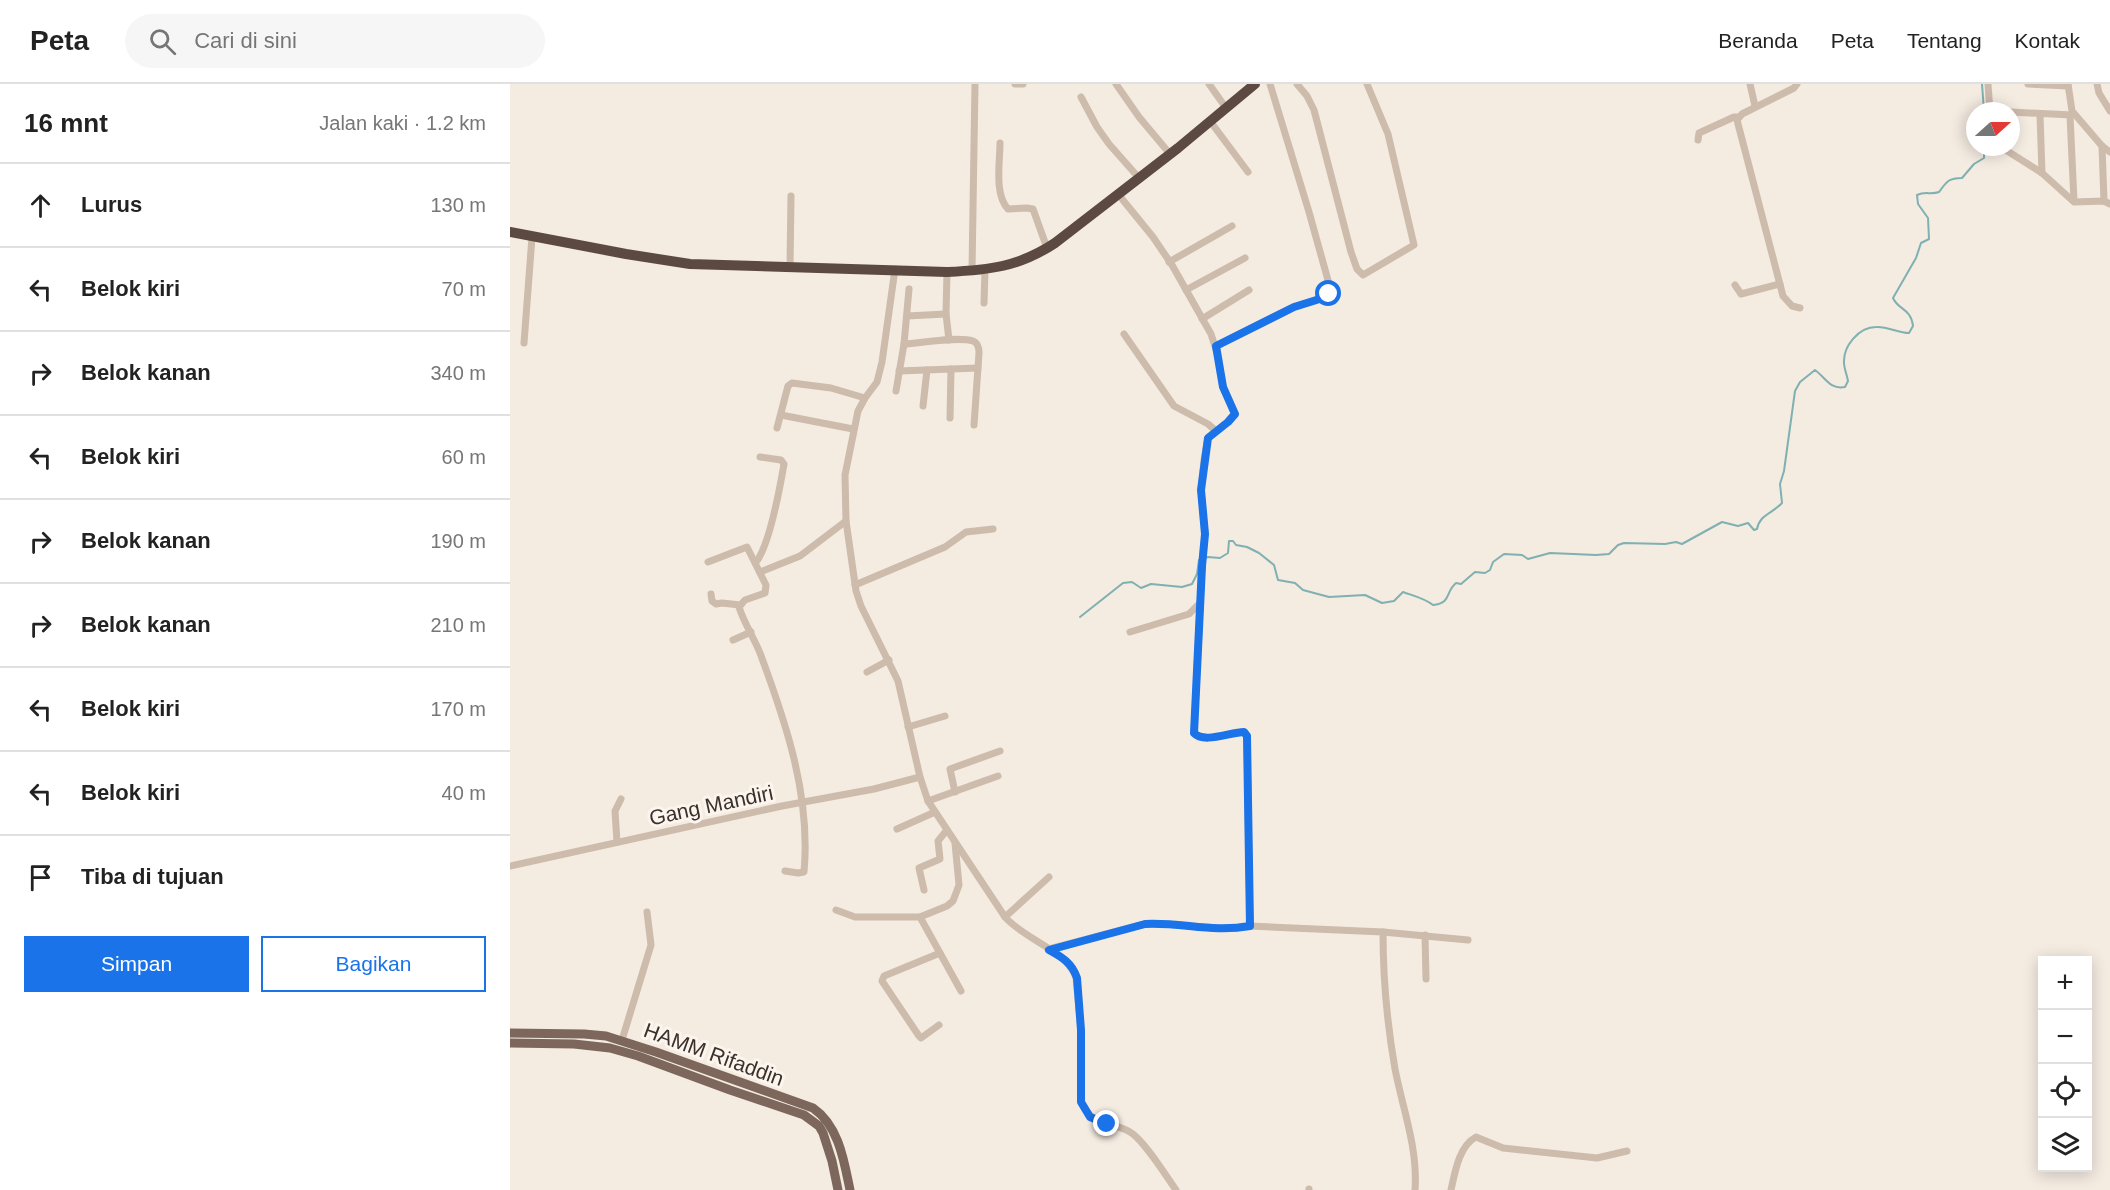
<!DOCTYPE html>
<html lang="id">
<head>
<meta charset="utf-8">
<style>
	body { margin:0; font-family:Helvetica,sans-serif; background:#f6f6f6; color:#222 }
	.controls { position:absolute; right:18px; bottom:18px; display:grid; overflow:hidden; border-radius:0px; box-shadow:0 3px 15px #0003 }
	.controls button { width:54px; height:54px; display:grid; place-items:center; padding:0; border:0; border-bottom:2px solid #e0e0e0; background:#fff; color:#222; font:30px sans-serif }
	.compass { position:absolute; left:1456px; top:18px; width:54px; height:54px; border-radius:50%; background:#fff; box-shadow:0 3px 15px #0003; rotate:69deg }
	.stop { position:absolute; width:18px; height:18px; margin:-14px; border:4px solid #1a73e8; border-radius:50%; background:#fff }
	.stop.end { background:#1a73e8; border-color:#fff; box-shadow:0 2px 6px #0008 }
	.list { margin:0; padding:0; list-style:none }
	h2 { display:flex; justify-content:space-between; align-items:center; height:78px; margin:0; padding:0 24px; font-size:26px }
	h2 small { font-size:20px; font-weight:400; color:#767676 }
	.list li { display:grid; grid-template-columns:39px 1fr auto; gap:18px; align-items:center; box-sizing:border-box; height:84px; padding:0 24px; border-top:2px solid #e0e0e0 }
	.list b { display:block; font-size:22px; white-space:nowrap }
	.list em { font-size:20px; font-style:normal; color:#767676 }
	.actions { display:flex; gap:12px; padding:18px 24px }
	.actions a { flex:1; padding:14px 0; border:2px solid #1a73e8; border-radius:0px; text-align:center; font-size:21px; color:#1a73e8 }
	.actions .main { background:#1a73e8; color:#fff }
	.icon { flex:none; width:33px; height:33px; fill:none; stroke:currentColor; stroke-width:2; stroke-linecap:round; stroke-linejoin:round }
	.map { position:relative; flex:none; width:1600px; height:1106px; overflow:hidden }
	header { display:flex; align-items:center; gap:36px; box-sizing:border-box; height:84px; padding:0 30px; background:#fff; border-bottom:2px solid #e0e0e0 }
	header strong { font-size:28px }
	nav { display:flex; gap:33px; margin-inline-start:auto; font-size:21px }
	.search { width:420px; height:54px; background:#f6f6f6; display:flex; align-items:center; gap:15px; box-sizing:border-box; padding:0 21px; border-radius:33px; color:#767676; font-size:22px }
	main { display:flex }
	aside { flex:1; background:#fff }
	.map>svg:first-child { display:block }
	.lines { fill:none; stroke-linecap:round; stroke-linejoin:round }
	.stream { stroke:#7fb0b2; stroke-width:2 }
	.minor { stroke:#cdbbac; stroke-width:7 }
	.major { stroke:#7d675c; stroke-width:9 }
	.highway { stroke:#5c4a42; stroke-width:10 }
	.route { stroke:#1a73e8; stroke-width:8 }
	.labels { text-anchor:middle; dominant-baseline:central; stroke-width:6; stroke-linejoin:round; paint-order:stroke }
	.street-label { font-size:21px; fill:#3b302b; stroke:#fbf5ee }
</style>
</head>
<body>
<header>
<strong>Peta</strong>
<div class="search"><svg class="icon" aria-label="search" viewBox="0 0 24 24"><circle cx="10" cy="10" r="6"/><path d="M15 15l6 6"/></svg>Cari di sini</div>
<nav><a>Beranda</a><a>Peta</a><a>Tentang</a><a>Kontak</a></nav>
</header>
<main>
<aside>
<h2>16 mnt<small>Jalan kaki · 1.2 km</small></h2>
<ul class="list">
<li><svg class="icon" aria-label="ahead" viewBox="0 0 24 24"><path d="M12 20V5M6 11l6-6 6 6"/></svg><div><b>Lurus</b></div><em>130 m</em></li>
<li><svg class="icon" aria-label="left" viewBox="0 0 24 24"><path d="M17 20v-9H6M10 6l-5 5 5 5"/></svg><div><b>Belok kiri</b></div><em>70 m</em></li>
<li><svg class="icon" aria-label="right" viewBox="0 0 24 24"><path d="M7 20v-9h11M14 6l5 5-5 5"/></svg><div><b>Belok kanan</b></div><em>340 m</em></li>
<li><svg class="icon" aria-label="left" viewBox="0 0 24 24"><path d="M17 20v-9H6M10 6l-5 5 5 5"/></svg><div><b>Belok kiri</b></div><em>60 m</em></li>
<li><svg class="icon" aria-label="right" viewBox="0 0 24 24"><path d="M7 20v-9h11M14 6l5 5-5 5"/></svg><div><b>Belok kanan</b></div><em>190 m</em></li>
<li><svg class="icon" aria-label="right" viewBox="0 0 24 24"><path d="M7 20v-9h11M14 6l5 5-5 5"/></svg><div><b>Belok kanan</b></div><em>210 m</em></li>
<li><svg class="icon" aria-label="left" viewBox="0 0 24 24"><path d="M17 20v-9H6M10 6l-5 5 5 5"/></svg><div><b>Belok kiri</b></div><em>170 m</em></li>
<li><svg class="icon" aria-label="left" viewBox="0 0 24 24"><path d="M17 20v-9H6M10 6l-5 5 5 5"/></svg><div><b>Belok kiri</b></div><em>40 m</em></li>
<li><svg class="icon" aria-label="arrive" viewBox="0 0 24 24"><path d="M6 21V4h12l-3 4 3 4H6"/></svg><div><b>Tiba di tujuan</b></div></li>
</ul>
<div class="actions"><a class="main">Simpan</a><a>Bagikan</a></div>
</aside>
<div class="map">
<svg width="1600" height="1106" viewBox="0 0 1600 1106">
	<rect width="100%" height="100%" fill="#f4ebe1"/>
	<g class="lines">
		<g class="stream">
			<path d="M1472,0l2,27"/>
			<path d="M570,533l43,-34 9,-1 9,6 10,-4 31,3 10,-3 5,-10 2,-14 9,-3 12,1 8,-5 1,-12h4l3,4 11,2 12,6 15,12 4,15 17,3 8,7 26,7 36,-2 17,8 12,-2 9,-9c11,4 21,6 30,13 19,-2 12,-13 23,-22l5,1 14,-12 10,1 5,-3 3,-8 11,-8 18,1 6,4 22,-6 46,2 13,-1 9,-9 6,-2 41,1 11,-2 6,2 40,-22 16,4 10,-3 6,7 3,-1c3,-15 15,-15 25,-26l-2,-19 4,-13 11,-80 5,-9 15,-12c11,8 15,20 30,17l3,-6c-1,-6 -4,-13 -4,-18 -1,-17 15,-36 32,-36 11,-1 22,6 33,6l4,-7c-2,-18 -15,-16 -20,-28l23,-40 5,-15 8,-4 -1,-21 -10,-14 -1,-9c8,-4 14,0 22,-3 8,-11 10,-14 23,-14l12,-14 10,-6v-11"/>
		</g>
		<g class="minor">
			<path d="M505,0h8"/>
			<path d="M606,0l23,33 31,37"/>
			<path d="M699,0l17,24"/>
			<path d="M787,0l10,12 7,14 37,142 6,17 6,6 51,-30 -26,-111 -21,-50"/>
			<path d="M1240,0l5,22"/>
			<path d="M1287,0l-3,4 -52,26 -5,6 46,176 9,10 8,2"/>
			<path d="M1478,0l2,27"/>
			<path d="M1518,0l40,2"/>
			<path d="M1558,0l4,27 30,35 8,6"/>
			<path d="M1587,0l2,9 11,18"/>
			<path d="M571,13l16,30 12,17 30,34"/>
			<path d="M1485,27h4"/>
			<path d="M1501,28l61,3"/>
			<path d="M1530,31l2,58"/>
			<path d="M1560,32l4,85"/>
			<path d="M700,37l38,51"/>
			<path d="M1188,56l1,-7 35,-16h4"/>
			<path d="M490,59c0,19 -6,51 8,66l19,-1 6,1 14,39"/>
			<path d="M1592,62l2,55"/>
			<path d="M1491,63l41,26 32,29 30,-1 6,3"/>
			<path d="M608,110l35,43 19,28 39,69 7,22 5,31 12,27 -7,8 -20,16 -4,22 -3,30 4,44 -3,32 -8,167c10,11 36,-1 50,-1l3,4 3,190"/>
			<path d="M659,178l63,-36"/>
			<path d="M280,183l1,-71"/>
			<path d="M385,185l-13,93 -5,20 -12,16 -7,13 -13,64 1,46 10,70 5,15 37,75 22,96 8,24 77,116c20,23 63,34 71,61l5,52v72c12,26 28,18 49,30 14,8 36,44 46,58"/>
			<path d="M462,187l3,-187"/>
			<path d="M437,188l-1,42 3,26"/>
			<path d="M1225,201l6,9 39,-10"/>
			<path d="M676,206l59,-32"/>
			<path d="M474,219l1,-33"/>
			<path d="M397,232l39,-2"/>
			<path d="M692,235l47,-29"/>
			<path d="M614,250l50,72 34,18 8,7"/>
			<path d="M14,259l8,-106"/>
			<path d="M394,260c17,-1 54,-8 69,-3 5,2 6,7 6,12l-5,72"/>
			<path d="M706,262l78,-39 32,-10 5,-6 -22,-79 -39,-128"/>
			<path d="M389,287l79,-3"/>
			<path d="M386,307l8,-47 5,-55"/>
			<path d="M413,322l4,-36"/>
			<path d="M271,331l72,14"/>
			<path d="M440,334l1,-49"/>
			<path d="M267,344l11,-42 4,-3 39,5 34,10"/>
			<path d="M198,478l39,-15 19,38 -1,8 -20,7 -6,7c5,16 15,31 21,46 26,70 51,143 44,219l-6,1 -13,-2"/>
			<path d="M246,478c14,-17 24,-75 28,-98l-3,-4 -21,-3"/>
			<path d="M250,488l40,-16 46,-35"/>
			<path d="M345,501l90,-38 21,-15 27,-3"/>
			<path d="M201,510l1,7 4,3 6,-1 18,2"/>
			<path d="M620,548l59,-18 11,-11"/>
			<path d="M223,556l18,-8"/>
			<path d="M357,588l22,-12"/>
			<path d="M398,643l37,-11"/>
			<path d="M445,708l-5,-23 50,-18"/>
			<path d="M418,717l70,-25"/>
			<path d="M387,745l38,-17"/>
			<path d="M107,758l-2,-31 6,-12"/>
			<path d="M0,782l272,-60 92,-17 46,-12"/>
			<path d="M414,806l-5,-22 21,-9 -2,-18 9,-11"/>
			<path d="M326,826l19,7h65l27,-11 6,-5 6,-16 -4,-42"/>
			<path d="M410,833l41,74"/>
			<path d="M495,833l44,-40"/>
			<path d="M873,848l85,8"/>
			<path d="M915,851l1,44"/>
			<path d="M539,865l96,-25c37,-2 67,9 105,2l133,6c0,46 4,91 12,137 8,41 23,79 20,121"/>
			<path d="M429,941l-18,13 -2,-2 -37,-55 2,-5 56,-23"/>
			<path d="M112,956l29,-95 -4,-33"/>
			<path d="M799,1105v1"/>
			<path d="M941,1106c4,-18 8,-44 25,-53l27,11 94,10 30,-7"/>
		</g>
		<g class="major">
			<path d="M0,949l74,1 22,2 50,16 157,56c26,18 31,53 37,82"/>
			<path d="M0,959l64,1 36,4 28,8 92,34 74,25 15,11 4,7 9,28 6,29"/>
		</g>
		<path class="highway" d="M0,148l116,22 64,10 257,8c42,-2 72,-5 108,-29l123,-95 77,-64"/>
	</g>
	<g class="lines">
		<path class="route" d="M597,1040l-17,-7 -9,-15v-72l-4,-52c-5,-15 -15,-21 -28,-28l96,-26c37,-2 67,9 105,2l-3,-190 -3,-4c-14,0 -40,12 -50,1l8,-167 3,-32 -4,-44 7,-52 20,-16 7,-8 -12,-27 -7,-41 78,-39 32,-10 3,-3"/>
	</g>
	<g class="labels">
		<g class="street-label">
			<text transform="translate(201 721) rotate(-12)">Gang Mandiri</text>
			<text transform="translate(204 970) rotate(20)">HAMM Rifaddin</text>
		</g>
	</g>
</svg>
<div class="controls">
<button>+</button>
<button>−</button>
<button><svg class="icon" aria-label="locate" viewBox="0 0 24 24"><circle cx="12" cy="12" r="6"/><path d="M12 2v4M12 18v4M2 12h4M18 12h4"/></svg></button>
<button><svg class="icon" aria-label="layers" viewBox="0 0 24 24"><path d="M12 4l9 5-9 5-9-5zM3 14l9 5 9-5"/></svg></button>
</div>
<svg class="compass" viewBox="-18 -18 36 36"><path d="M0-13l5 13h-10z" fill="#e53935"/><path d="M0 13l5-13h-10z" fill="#767676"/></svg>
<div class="stop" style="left:819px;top:210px"></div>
<div class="stop end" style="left:597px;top:1040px"></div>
</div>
</main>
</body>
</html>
